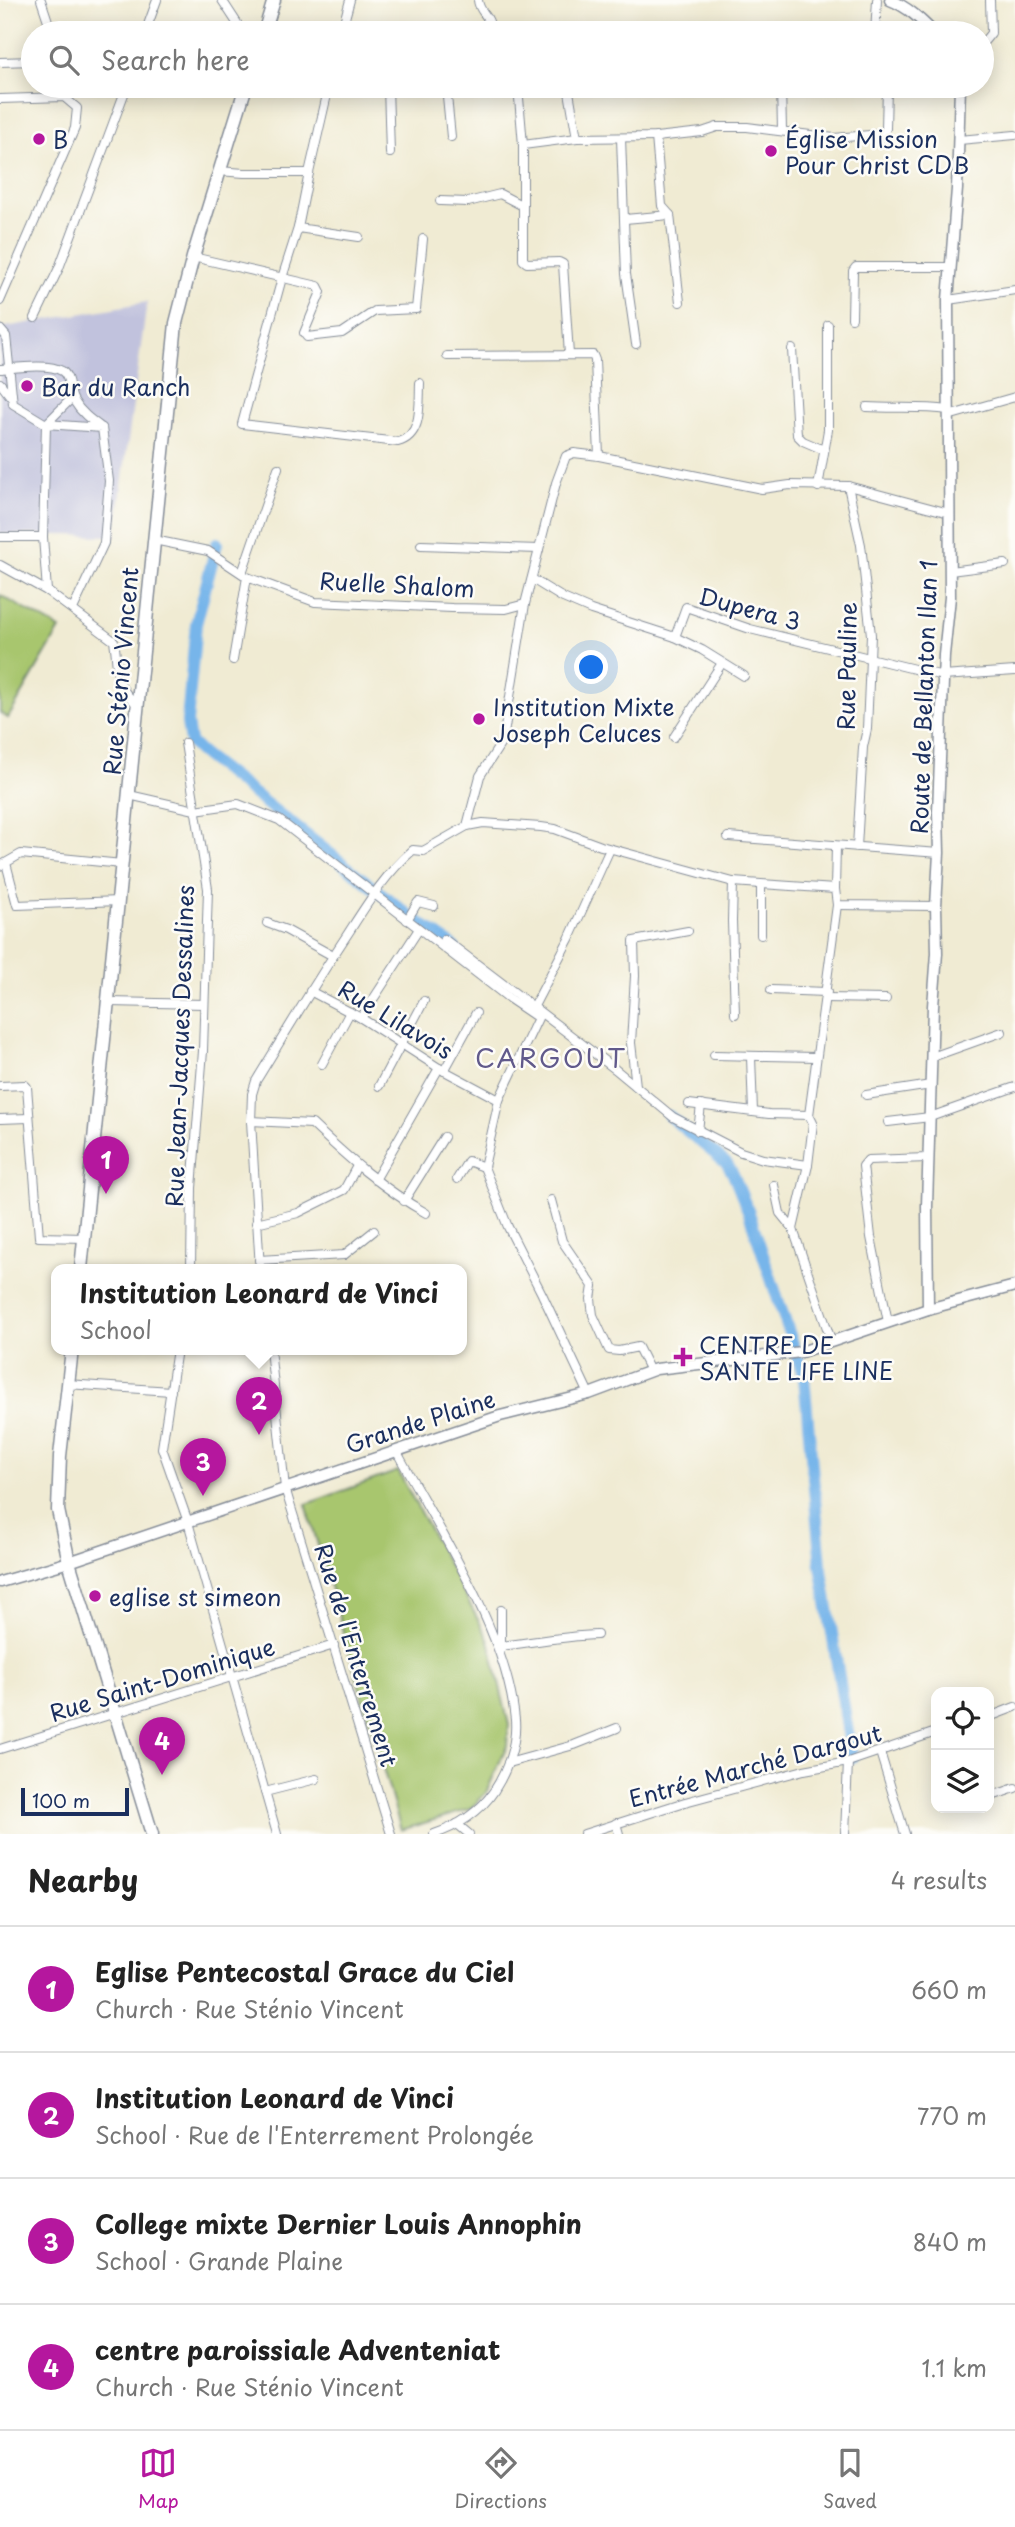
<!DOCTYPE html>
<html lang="en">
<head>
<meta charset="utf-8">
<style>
	body { margin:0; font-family:"Playpen Sans",sans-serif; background:#f6f6f6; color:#222 }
	.controls { position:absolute; right:21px; bottom:21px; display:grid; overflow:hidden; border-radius:14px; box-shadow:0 4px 18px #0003 }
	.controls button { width:63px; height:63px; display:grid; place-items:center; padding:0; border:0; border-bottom:2px solid #e0e0e0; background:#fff; color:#222; font:35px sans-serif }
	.scale { position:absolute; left:21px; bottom:18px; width:108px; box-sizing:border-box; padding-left:7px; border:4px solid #1b2f5e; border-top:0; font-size:19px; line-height:24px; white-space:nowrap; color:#1b2f5e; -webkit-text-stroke:5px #fdfcf7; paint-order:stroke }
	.you { position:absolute; left:592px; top:668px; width:24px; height:24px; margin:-18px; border:5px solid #fff; border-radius:50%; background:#1a73e8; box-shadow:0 0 0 10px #1a73e833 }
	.badge { display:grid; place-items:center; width:46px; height:46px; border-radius:50%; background:#b5179e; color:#fff; font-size:23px; font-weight:700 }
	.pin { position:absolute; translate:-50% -58px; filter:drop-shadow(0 2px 4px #0008) }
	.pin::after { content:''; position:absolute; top:37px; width:24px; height:21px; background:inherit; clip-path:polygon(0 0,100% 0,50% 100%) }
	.popup { position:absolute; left:51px; top:1264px; width:416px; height:91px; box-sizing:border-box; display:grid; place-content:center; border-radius:14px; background:#fff; filter:drop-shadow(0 2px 5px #0005); font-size:23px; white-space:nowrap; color:#767676 }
	.popup b { font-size:26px; color:#222 }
	.popup::after { content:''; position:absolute; left:50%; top:100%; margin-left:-14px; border:14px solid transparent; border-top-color:#fff }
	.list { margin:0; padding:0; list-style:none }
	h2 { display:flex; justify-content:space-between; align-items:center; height:91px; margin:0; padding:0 28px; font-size:30px }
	h2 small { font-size:23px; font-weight:400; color:#767676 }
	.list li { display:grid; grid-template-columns:46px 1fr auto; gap:21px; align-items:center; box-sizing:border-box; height:126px; padding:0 28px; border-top:2px solid #e0e0e0 }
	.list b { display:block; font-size:26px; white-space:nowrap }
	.list p { margin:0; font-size:23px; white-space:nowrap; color:#767676 }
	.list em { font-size:23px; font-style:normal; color:#767676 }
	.icon { flex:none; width:38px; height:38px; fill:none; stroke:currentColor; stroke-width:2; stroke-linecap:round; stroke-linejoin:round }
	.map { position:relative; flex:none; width:1015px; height:1834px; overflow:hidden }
	.search { position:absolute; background:#fff; box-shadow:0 4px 18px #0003; left:21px; right:21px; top:21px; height:77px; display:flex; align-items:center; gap:18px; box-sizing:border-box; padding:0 24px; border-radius:38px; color:#767676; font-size:26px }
	.sheet { height:595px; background:#fff }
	nav { display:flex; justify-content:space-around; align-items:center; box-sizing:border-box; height:98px; border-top:2px solid #e0e0e0; background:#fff; font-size:19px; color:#767676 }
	nav a { display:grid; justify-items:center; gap:4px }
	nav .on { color:#b5179e }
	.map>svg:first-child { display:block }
	.industrial { fill:#c1c2dd }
	.green { fill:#a8c66e; stroke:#627a66; stroke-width:2 }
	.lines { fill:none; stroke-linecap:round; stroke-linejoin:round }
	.river { stroke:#77b5ea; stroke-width:12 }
	.street-casing { stroke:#868d98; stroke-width:10 }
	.secondary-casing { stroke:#868d98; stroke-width:13 }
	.primary-casing { stroke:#868d98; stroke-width:15 }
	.street { stroke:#fff; stroke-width:8 }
	.secondary { stroke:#fff; stroke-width:10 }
	.primary { stroke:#fff; stroke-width:12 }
	.poi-dot { fill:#b5179e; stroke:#fdfcf7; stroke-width:2.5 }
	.labels { text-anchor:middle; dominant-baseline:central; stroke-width:5; stroke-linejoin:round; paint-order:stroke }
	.poi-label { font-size:23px; fill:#1b2f5e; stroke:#fdfcf7; text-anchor:start }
	.street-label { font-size:23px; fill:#1b2f5e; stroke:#fdfcf7 }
	.quarter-label { font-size:26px; letter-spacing:2px; fill:#615a8b; stroke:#fdfcf7 }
</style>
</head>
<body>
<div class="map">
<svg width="1015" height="1834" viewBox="0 0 1015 1834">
	<rect width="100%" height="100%" fill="#fdfcf7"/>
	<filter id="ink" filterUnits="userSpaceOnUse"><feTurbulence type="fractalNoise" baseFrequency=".0143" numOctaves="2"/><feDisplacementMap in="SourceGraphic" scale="14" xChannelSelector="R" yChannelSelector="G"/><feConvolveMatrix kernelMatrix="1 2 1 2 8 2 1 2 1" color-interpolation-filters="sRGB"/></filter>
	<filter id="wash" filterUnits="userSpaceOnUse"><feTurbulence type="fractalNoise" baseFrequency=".00686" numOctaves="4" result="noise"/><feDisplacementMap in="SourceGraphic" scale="28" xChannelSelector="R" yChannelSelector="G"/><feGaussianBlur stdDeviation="1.57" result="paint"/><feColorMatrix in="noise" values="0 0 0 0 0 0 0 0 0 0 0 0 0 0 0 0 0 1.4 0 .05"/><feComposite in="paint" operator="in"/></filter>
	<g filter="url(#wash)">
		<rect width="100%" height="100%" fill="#f0ebd3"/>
		<path class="industrial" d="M147,302l-32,234 -115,-2v-206z"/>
		<g class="green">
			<path d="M0,595l60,34 -52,89 -8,-5z"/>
			<path d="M398,1471l91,169 20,85 -2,21 -21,47 -16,16 -69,21 -95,-326z"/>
		</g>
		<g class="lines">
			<g class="river">
				<path d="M217,543l-21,81 -9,98 3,20 10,10 210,164 44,31"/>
				<path d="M669,1116l58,48 6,10 16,39 55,164 17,188 31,192"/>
			</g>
		</g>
	</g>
	<g filter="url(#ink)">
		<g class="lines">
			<defs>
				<g id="street">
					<path d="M41,0l11,33"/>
					<path d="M222,0l15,23"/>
					<path d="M478,0c1,14 13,14 13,33"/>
					<path d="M145,33l12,-33"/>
					<path d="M341,33l9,-33"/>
					<path d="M875,33l2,-33"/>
					<path d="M982,44l9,-11 -1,-33"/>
					<path d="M0,62l33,-1"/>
					<path d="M388,86l2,67"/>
					<path d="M446,86l5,51"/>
					<path d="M518,86l5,59v115l4,3 32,-1 4,2 6,91"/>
					<path d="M568,86l9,52 79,-1 46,-5 15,-5h30l87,11 48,-4 4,-5 1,-43"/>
					<path d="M781,86l1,44"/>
					<path d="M0,99l64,-2 13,11 -2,20 -75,173"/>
					<path d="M656,137l6,69 8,9"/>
					<path d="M621,138l5,136 10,70"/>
					<path d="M959,140l56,-5"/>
					<path d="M523,145l54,-7"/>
					<path d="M219,171l25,2h65l20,-87"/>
					<path d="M309,173l-11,55 61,9"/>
					<path d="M440,201l28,1 32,-8 23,12"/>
					<path d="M625,219l45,-4 10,87"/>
					<path d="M298,228l-16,50 -40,146 156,18c25,-7 21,-37 22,-59"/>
					<path d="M193,257l125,29 3,6 -17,41 3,4 35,-4 33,-22 41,-2 7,-70"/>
					<path d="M948,300l67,-10"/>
					<path d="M35,318l24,-50 68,-182"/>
					<path d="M852,318l1,-47 3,-4h95"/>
					<path d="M0,329l6,7 7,68 33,20 26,-26"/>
					<path d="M792,349l5,86 6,6 21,9"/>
					<path d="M447,356l146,-1 2,5 4,96"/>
					<path d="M0,369c15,-1 49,-6 62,2 9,6 6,21 12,30 7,12 17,19 28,27"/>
					<path d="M0,383l11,14"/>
					<path d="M867,407c27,2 54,-1 81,3"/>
					<path d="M948,416l67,-19"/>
					<path d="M848,486l13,59 10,90 -4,94 -4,18 -6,100"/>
					<path d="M818,487l10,-57v-105"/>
					<path d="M0,537h43"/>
					<path d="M154,540l54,11 39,26 68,25 137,6 54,1 19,-5"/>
					<path d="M421,545l118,4"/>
					<path d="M0,565l47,26 67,50c5,27 -2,44 23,63"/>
					<path d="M950,571l55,-7"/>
					<path d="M242,573l36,-105"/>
					<path d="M532,579l31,19 28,12 84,27 11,-30 64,22 193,47 72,-5"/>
					<path d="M47,591l-4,-54 3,-113 56,4 7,53 -5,62 -31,66"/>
					<path d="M675,637l27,13 42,26"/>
					<path d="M233,660l14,-83"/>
					<path d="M674,737l48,-74"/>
					<path d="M185,743l23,146 -5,162 -11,137 -1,81"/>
					<path d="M129,795l66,15 43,-6 41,16 231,179 28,19 -39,82 -15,67 24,60 34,67 47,100"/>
					<path d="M467,826l13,-50 23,-36 22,-136 31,-121 10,-27 8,-3 25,3 163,33 28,-4 58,1 101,27"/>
					<path d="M728,837l211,16"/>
					<path d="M6,863l11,42 102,-4"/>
					<path d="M0,866l21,-12 101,10"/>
					<path d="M733,882l-1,39 3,93"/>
					<path d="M761,885v50"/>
					<path d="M835,889l1,-43"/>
					<path d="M407,920l11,-18 16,4"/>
					<path d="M267,923l19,7 47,26"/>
					<path d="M444,939l171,130 58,48 68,35 22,7 45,6"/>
					<path d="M771,990l56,2"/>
					<path d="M310,991l51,27 78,50 60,32"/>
					<path d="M826,998l60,1"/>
					<path d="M109,1002l95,2"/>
					<path d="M532,1010l37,-71 41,-90"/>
					<path d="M361,1018l58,-89"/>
					<path d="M714,1055l102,2"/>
					<path d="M751,1057l2,55"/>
					<path d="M932,1057l70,-25"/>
					<path d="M322,1064l28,-52"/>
					<path d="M444,1071l32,-58"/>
					<path d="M0,1086l25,-1 2,2 12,150 46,1"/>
					<path d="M379,1086l45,-85"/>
					<path d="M636,1086l-5,-43 4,-67 -1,-35 54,-10"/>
					<path d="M866,1095l65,-10"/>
					<path d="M689,1104l80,10 40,1"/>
					<path d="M0,1119l29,-1"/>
					<path d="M251,1121l61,3c36,34 71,65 114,89"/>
					<path d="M888,1122l42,-5 85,-30"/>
					<path d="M698,1131l3,-26"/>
					<path d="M457,1179l11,-18 16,6"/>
					<path d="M375,1180l64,-112"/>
					<path d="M774,1185l6,28 13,16"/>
					<path d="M551,1200l11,41 31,45 -2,13 2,16 16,35 10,1 19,-4 12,24"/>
					<path d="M404,1201l40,-64"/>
					<path d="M256,1223l42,-10 46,-23 13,-24"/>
					<path d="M259,1260l85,-5 30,-24"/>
					<path d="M260,1269l-9,-148 1,-27 4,-13c30,-49 59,-98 91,-146 20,-31 38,-61 66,-85l10,1 44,-25 16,-3 58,4 14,2 46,17 132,36 102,7 2,16 99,1"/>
					<path d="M888,1322l-17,-85 -8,-71 5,-6 60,-2"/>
					<path d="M831,1340l-38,-111 15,-64 5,-42 -4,-8 28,-210"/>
					<path d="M177,1349l-15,99 26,74 89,312"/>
					<path d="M270,1349l15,139 106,346"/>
					<path d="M67,1384l104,7"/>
					<path d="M397,1452c42,78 110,180 118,268 2,24 -8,51 -21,71 -13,20 -37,36 -60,43"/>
					<path d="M501,1646c32,-4 64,-10 96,-11"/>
					<path d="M501,1648v-38"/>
					<path d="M989,1717l26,-10"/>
					<path d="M0,1749l334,-104"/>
					<path d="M880,1752l25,82"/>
					<path d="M508,1763l66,-18 43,-17"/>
					<path d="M265,1792l51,-13"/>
					<path d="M989,1797l26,-9"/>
					<path d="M616,1823l3,11"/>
					<path d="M457,1824l12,10"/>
					<path d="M584,1834l101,-32 119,-32 44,-8 88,-30"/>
					<path d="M845,1834l3,-72"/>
				</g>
				<g id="secondary">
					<path d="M890,0c18,7 30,19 44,33"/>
					<path d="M928,1309l-1,-103 6,-200 4,-53 -1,-47 3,-53 -1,-41 6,-157 6,-58 -2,-297 9,-111 3,-103"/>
					<path d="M0,1582l69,-20 431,-146 89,-22 67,-25 145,-17 127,-43 87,-23"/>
				</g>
				<g id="primary">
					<path d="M264,33l10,-33"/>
					<path d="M81,1269l95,-946 17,-66 53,-171"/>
					<path d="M72,1349l-12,107 -2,54 11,52 83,272"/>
				</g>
			</defs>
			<use href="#street" class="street-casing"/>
			<use href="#secondary" class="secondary-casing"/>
			<use href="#primary" class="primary-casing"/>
			<use href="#street" class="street"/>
			<use href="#secondary" class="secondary"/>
			<use href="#primary" class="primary"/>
		</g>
	</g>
	<g class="poi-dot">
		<circle cx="39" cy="139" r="7"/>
		<circle cx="771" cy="151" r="7"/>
		<circle cx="27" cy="386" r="7"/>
		<circle cx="479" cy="719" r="7"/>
		<path d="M679.5 1346.5h7v7h7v7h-7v7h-7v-7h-7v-7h7z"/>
		<circle cx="95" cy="1596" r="7"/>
	</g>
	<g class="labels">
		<g class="poi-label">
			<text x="785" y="138">Église Mission<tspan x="785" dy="26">Pour Christ CDB</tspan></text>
			<text x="53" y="139">B</text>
			<text x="41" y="386">Bar du Ranch</text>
			<text x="493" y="706">Institution Mixte<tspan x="493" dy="26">Joseph Celuces</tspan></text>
			<text x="699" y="1344">CENTRE DE<tspan x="699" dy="26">SANTE LIFE LINE</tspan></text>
			<text x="109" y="1596">eglise st simeon</text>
		</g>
		<g class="street-label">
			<text transform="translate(397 584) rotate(3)">Ruelle Shalom</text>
			<text transform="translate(750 608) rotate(15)">Dupera 3</text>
			<text transform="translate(846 666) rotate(-89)">Rue Pauline</text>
			<text transform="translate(120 671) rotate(-85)">Rue Sténio Vincent</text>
			<text transform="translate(923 697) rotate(-88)">Route de Bellanton Ilan 1</text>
			<text transform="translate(396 1019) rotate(31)">Rue Lilavois</text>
			<text transform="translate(179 1046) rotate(-88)">Rue Jean-Jacques Dessalines</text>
			<text transform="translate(420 1421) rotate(-18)">Grande Plaine</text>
			<text transform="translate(357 1655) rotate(73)">Rue de l'Enterrement</text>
			<text transform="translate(162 1679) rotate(-17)">Rue Saint-Dominique</text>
			<text transform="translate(755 1765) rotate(-15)">Entrée Marché Dargout</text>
		</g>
		<g class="quarter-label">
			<text x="551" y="1057">CARGOUT</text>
		</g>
	</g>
</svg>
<div class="controls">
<button><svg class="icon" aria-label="locate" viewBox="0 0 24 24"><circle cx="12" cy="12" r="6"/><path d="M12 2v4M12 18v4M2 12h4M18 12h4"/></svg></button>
<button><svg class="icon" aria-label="layers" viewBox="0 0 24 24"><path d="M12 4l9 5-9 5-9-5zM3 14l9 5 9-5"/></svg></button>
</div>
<div class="scale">100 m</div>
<div class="you"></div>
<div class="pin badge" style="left:106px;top:1194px">1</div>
<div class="pin badge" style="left:259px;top:1435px">2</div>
<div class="popup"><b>Institution Leonard de Vinci</b>School</div>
<div class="pin badge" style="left:203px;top:1496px">3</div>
<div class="pin badge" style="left:162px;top:1775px">4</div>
<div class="search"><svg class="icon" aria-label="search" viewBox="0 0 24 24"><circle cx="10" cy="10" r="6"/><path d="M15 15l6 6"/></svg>Search here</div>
</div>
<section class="sheet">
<h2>Nearby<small>4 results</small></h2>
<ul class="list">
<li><span class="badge">1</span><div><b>Eglise Pentecostal Grace du Ciel</b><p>Church · Rue Sténio Vincent</p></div><em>660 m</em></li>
<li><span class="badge">2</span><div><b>Institution Leonard de Vinci</b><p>School · Rue de l'Enterrement Prolongée</p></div><em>770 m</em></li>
<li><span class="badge">3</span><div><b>College mixte Dernier Louis Annophin</b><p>School · Grande Plaine</p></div><em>840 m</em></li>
<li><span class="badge">4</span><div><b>centre paroissiale Adventeniat</b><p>Church · Rue Sténio Vincent</p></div><em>1.1 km</em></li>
</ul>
</section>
<nav>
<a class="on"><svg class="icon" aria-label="map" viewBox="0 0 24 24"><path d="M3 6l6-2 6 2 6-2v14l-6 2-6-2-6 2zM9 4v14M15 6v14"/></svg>Map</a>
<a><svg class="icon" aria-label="directions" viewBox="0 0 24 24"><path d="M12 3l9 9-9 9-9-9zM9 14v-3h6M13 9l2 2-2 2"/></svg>Directions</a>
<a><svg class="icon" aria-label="saved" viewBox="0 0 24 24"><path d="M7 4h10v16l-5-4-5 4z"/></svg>Saved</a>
</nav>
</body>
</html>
